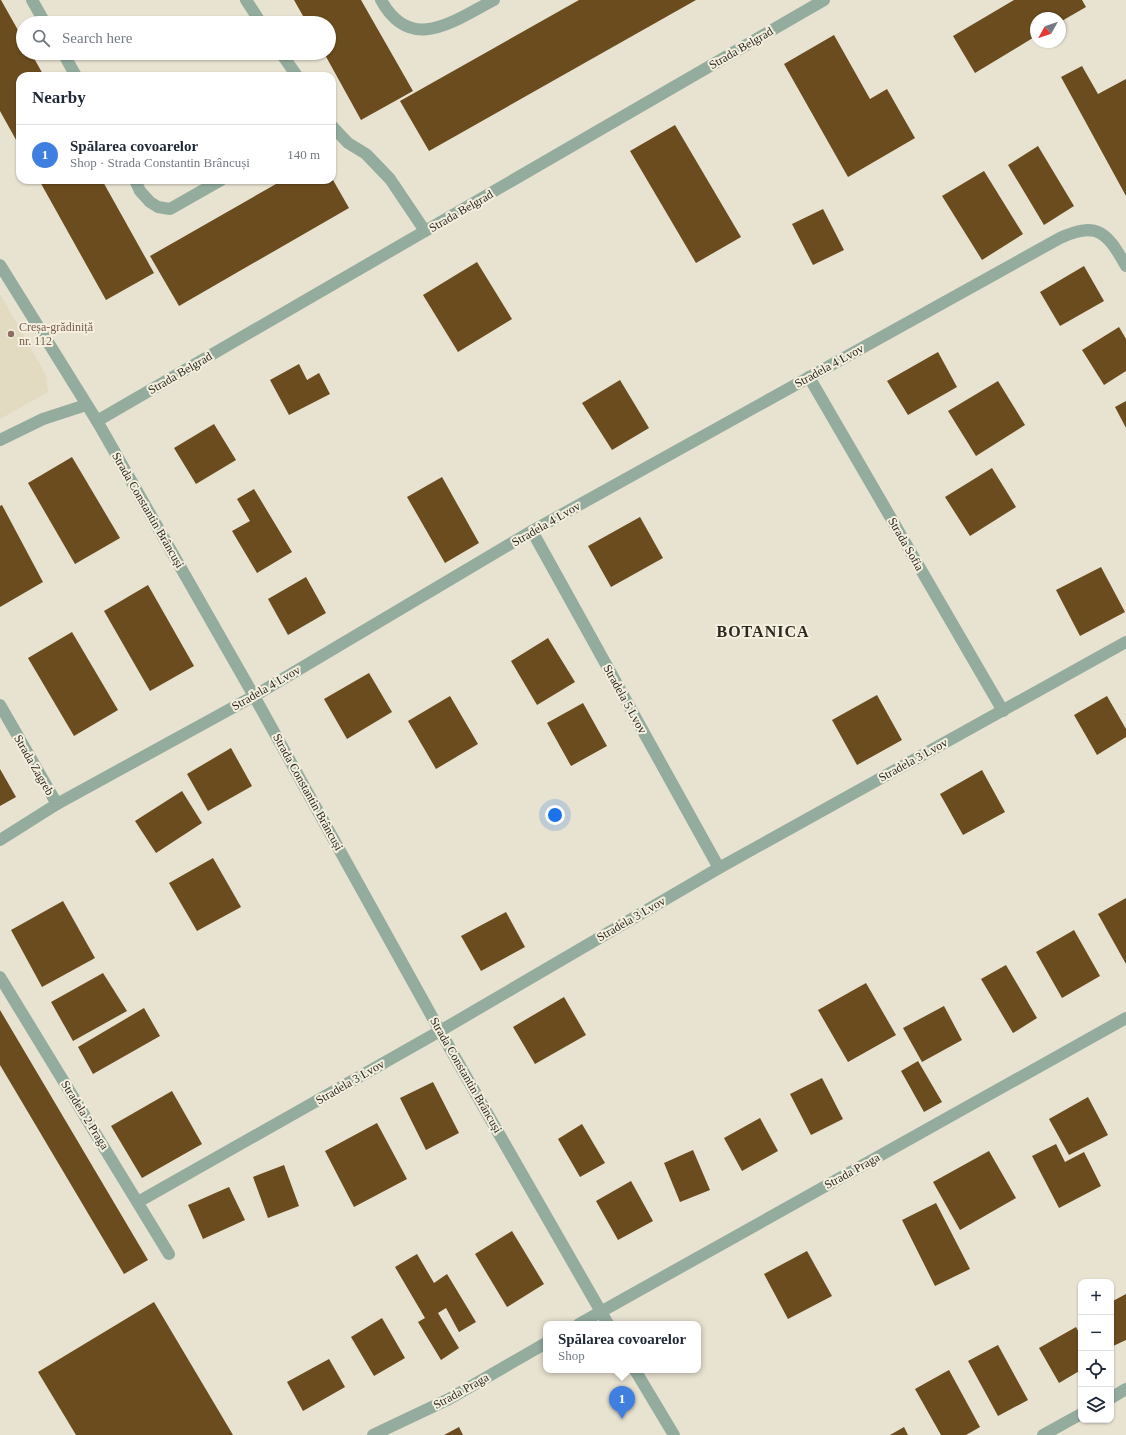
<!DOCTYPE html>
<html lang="en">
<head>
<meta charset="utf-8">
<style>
	body { margin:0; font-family:"Times New Roman",serif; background:#f6f6f7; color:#1f2937 }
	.controls { position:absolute; right:12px; bottom:12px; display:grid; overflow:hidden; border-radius:8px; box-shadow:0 1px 3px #0004 }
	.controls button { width:36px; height:36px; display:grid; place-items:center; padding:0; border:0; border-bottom:1px solid #e0e1e3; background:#fff; color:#1f2937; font:20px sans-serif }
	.compass { position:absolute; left:1030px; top:12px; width:36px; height:36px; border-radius:50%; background:#fff; box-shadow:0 1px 3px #0004; rotate:230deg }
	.you { position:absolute; left:555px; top:815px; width:14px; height:14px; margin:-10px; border:3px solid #fff; border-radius:50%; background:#1a73e8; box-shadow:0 0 0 6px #1a73e833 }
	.badge { display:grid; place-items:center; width:26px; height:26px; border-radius:50%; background:#1370d9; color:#fff; font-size:13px; font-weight:700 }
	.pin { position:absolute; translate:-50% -33px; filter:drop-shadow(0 1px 2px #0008) }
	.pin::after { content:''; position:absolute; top:21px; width:14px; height:12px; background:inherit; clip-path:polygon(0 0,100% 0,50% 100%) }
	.popup { position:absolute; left:543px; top:1321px; width:158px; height:52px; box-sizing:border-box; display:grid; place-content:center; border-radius:8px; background:#fff; filter:drop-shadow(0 1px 3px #0005); font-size:13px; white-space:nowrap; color:#747a83 }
	.popup b { font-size:15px; color:#1f2937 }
	.popup::after { content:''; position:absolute; left:50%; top:100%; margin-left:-8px; border:8px solid transparent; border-top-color:#fff }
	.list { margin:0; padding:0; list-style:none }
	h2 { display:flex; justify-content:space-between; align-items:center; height:52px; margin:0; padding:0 16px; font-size:17px }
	h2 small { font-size:13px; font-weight:400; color:#747a83 }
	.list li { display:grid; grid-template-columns:26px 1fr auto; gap:12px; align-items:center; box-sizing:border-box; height:60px; padding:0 16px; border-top:1px solid #e0e1e3 }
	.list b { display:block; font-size:15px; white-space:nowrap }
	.list p { margin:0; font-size:13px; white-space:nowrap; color:#747a83 }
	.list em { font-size:13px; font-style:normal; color:#747a83 }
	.icon { flex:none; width:22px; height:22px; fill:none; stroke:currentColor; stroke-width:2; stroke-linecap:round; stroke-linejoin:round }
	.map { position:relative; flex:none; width:1126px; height:1435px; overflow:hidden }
	.search { position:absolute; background:#fff; box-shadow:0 1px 3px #0004; left:16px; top:16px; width:320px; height:44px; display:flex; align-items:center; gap:10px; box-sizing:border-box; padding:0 14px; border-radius:22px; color:#747a83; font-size:15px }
	.panel { position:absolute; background:#fff; box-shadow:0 1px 3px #0004; left:16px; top:72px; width:320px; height:112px; border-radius:12px }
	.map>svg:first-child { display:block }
	.built { fill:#e2dac1 }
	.building { fill:#6a4c1e }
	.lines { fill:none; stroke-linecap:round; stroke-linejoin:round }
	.service { stroke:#94ac9e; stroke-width:12 }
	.minor { stroke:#94ac9e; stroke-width:12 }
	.education-dot { fill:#8d6e63; stroke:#f5efde; stroke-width:1.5 }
	.labels { text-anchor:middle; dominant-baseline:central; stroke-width:4; stroke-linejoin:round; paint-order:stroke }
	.street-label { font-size:12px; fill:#2a2821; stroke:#f5efde }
	.education-label { font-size:12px; fill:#785e54; stroke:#f5efde; text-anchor:start }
	.district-label { font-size:16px; font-weight:bold; letter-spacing:1px; fill:#2a2821; stroke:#f5efde }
</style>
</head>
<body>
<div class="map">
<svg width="1126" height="1435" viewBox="0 0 1126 1435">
	<rect width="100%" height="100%" fill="#e8e2d1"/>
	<path class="built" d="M0,294l46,81 2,17 -48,27z"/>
	<g class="building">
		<path d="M0,0h1l22,39v14h8l13,23h-24v71l-20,-36z"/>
		<path d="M294,0h67l52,91 -52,29 -37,-67h5v-30h-22z"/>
		<path d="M579,0h117l-267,151 -29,-50z"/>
		<path d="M1014,0h68l4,7 -26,15v-4h-24v18l-61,37 -22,-37z"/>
		<path d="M834,35l36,64 17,-10 28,49 -67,39 -64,-113z"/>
		<path d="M1082,66l16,28 28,-15v117l-65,-119z"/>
		<path d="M675,125l66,112 -45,26 -66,-112z"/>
		<path d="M1038,146l36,60 -30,19 -36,-60z"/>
		<path d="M984,171l39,63 -41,26 -40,-64z"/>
		<path d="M39,180h63l52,93 -48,27z"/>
		<path d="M283,180h50l16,28 -170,98 -29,-50z"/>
		<path d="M823,209l21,41 -31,15 -21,-41z"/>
		<path d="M477,262l35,57 -54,33 -35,-57z"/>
		<path d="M1084,266l20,35 -44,25 -20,-34z"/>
		<path d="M1119,327l7,12v32l-22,14 -22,-35z"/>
		<path d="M938,352l19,35 -49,28 -21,-34z"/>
		<path d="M299,364l8,16 12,-7 11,21 -41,21 -19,-35z"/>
		<path d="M620,380l29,48 -37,22 -30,-47z"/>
		<path d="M998,381l27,44 -49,31 -28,-45z"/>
		<path d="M1126,401v27l-11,-21z"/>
		<path d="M214,424l22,36 -40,24 -22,-36z"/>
		<path d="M72,457l48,81 -45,26 -47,-81z"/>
		<path d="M992,468l24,39 -46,29 -25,-39z"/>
		<path d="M442,477l37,66 -34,20 -38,-66z"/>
		<path d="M254,489l38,63 -35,21 -25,-42 18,-10 -13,-22z"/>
		<path d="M2,505l41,77 -43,25v-101z"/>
		<path d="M640,517l23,41 -52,29 -23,-41z"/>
		<path d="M1101,567l24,45 -45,24 -24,-46z"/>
		<path d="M306,577l20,36 -38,22 -20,-36z"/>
		<path d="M148,585l46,81 -44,25 -46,-80z"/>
		<path d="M72,632l46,78 -44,26 -46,-78z"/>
		<path d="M548,638l27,44 -38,23 -26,-44z"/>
		<path d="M369,673l23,39 -45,27 -23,-40z"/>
		<path d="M877,695l25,45 -45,25 -25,-45z"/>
		<path d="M450,696l28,48 -42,25 -28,-48z"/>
		<path d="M1107,696l19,33v8l-29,18 -23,-40z"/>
		<path d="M583,703l24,43 -36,20 -24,-43z"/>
		<path d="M231,748l21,38 -44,25 -21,-37z"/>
		<path d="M0,769l16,28 -16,9z"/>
		<path d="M982,770l23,42 -42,23 -23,-41z"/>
		<path d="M182,791l20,32 -46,30 -21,-32z"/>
		<path d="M213,858l28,49 -44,24 -28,-48z"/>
		<path d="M1126,898v66l-28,-50z"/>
		<path d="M63,901l32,57 -53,29 -31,-57z"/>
		<path d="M506,912l19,35 -44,24 -20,-35z"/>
		<path d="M1074,930l26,46 -38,22 -26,-46z"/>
		<path d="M1006,965l31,53 -24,15 -32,-54z"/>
		<path d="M103,973l24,38 -54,30 -22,-39z"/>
		<path d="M866,983l30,52 -48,27 -30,-52z"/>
		<path d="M564,997l22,38 -51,29 -22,-37z"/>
		<path d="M944,1006l18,34 -40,22 -19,-34z"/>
		<path d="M144,1008l16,28 -67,38 -15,-27z"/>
		<path d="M0,1010l148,250 -24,14 -124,-209z"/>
		<path d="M918,1061l24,41 -18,10 -23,-41z"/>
		<path d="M822,1078l21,41 -32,16 -21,-41z"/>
		<path d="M433,1082l26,51 -33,17 -26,-52z"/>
		<path d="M172,1091l30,53 -60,34 -31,-52z"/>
		<path d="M1088,1097l20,38 -39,20 -20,-36z"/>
		<path d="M760,1118l18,33 -36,20 -18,-33z"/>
		<path d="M377,1123l30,56 -53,28 -29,-56z"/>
		<path d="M582,1124l23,39 -25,14 -22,-38z"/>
		<path d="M1056,1144l9,18 19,-10 17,34 -42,22 -27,-52z"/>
		<path d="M693,1150l17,40 -30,12 -16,-39z"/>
		<path d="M989,1151l27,47 -56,32 -27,-48z"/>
		<path d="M284,1165l15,41 -31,12 -15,-41z"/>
		<path d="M631,1181l22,40 -35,19 -22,-39z"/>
		<path d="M229,1187l16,33 -42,19 -15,-34z"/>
		<path d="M936,1203l34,66 -35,17 -33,-66z"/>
		<path d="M512,1231l32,53 -37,23 -32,-53z"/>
		<path d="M807,1251l25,45 -44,23 -24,-45z"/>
		<path d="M417,1254l17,29 13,-9 29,48 -17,10 -13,-24 -8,5 21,35 -18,12 -23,-38 7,-4 -30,-51z"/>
		<path d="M1126,1294v46l-15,7v-45z"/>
		<path d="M154,1302l79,133h-157l-38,-63z"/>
		<path d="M382,1318l23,40 -31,18 -23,-39z"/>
		<path d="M1076,1327l5,9v34l-22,13 -20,-35z"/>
		<path d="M998,1345l30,55 -30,16 -30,-55z"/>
		<path d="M329,1359l16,28 -42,24 -16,-29z"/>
		<path d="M949,1370l31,57 -14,8h-25l-26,-46z"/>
		<path d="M459,1427l4,8h-19z"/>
		<path d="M904,1427l4,8h-18z"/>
	</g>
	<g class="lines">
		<g class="service">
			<path d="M32,0l13,23"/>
			<path d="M246,0l15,23"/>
			<path d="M381,0c30,55 74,20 113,0"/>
			<path d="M63,53l13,23"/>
			<path d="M281,53l16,23"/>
			<path d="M332,126l16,17 18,11 24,25 35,52"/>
			<path d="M135,180l5,11 10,11 8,5 12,2 51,-29"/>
		</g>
		<g class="minor">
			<path d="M0,265l97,156 157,275 186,335 168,293"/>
			<path d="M809,377l194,334"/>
			<path d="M97,421l727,-421"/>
			<path d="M0,440l43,-21 43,-14"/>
			<path d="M532,531l187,337"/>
			<path d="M0,705l57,99"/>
			<path d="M0,840l57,-36 197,-108 278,-165 528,-293c37,-17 47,-6 66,28"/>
			<path d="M0,977l169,277"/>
			<path d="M138,1202l302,-171 279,-163 407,-226"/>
			<path d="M579,1324l547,-306"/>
			<path d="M635,1370l39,65"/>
			<path d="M1111,1398l15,-9"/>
			<path d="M373,1435l76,-36 97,-56"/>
			<path d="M1043,1435l38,-21"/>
		</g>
	</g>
	<circle class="education-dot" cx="11" cy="334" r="4"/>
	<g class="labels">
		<g class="street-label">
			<text transform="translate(741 48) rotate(-30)">Strada Belgrad</text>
			<text transform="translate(461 211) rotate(-30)">Strada Belgrad</text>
			<text transform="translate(829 366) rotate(-29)">Stradela 4 Lvov</text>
			<text transform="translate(180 373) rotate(-30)">Strada Belgrad</text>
			<text transform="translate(148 510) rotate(60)">Strada Constantin Brâncuși</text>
			<text transform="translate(546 524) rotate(-30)">Stradela 4 Lvov</text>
			<text transform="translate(906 544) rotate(60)">Strada Sofia</text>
			<text transform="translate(266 688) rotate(-30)">Stradela 4 Lvov</text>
			<text transform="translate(625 699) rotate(61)">Stradela 5 Lvov</text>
			<text transform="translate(913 760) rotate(-29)">Stradela 3 Lvov</text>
			<text transform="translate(34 765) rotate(60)">Strada Zagreb</text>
			<text transform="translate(308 792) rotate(61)">Strada Constantin Brâncuși</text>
			<text transform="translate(631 919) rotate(-30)">Stradela 3 Lvov</text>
			<text transform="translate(466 1075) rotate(60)">Strada Constantin Brâncuși</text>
			<text transform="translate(350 1082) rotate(-30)">Stradela 3 Lvov</text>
			<text transform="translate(85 1115) rotate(58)">Stradela 2 Praga</text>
			<text transform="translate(852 1171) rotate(-29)">Strada Praga</text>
			<text transform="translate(461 1391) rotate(-29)">Strada Praga</text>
		</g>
		<g class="education-label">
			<text x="19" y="327">Creșa-grădiniță<tspan x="19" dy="14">nr. 112</tspan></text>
		</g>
		<g class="district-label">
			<text x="763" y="631">BOTANICA</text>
		</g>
	</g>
</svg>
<div class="controls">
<button>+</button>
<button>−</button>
<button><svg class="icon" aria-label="locate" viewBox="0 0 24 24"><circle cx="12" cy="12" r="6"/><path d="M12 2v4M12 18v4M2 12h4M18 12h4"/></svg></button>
<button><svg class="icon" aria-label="layers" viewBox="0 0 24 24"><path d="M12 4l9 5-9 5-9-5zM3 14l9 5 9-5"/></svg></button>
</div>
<svg class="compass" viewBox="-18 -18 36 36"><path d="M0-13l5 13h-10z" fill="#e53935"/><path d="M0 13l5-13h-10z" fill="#747a83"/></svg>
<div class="you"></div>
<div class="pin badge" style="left:622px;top:1419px;background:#3f7fe0">1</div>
<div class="popup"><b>Spălarea covoarelor</b>Shop</div>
<div class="search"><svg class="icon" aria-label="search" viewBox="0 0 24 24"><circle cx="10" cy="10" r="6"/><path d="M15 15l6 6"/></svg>Search here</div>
<section class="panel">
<h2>Nearby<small></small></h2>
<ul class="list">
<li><span class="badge" style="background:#3f7fe0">1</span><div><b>Spălarea covoarelor</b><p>Shop · Strada Constantin Brâncuși</p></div><em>140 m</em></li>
</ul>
</section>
</div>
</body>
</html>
